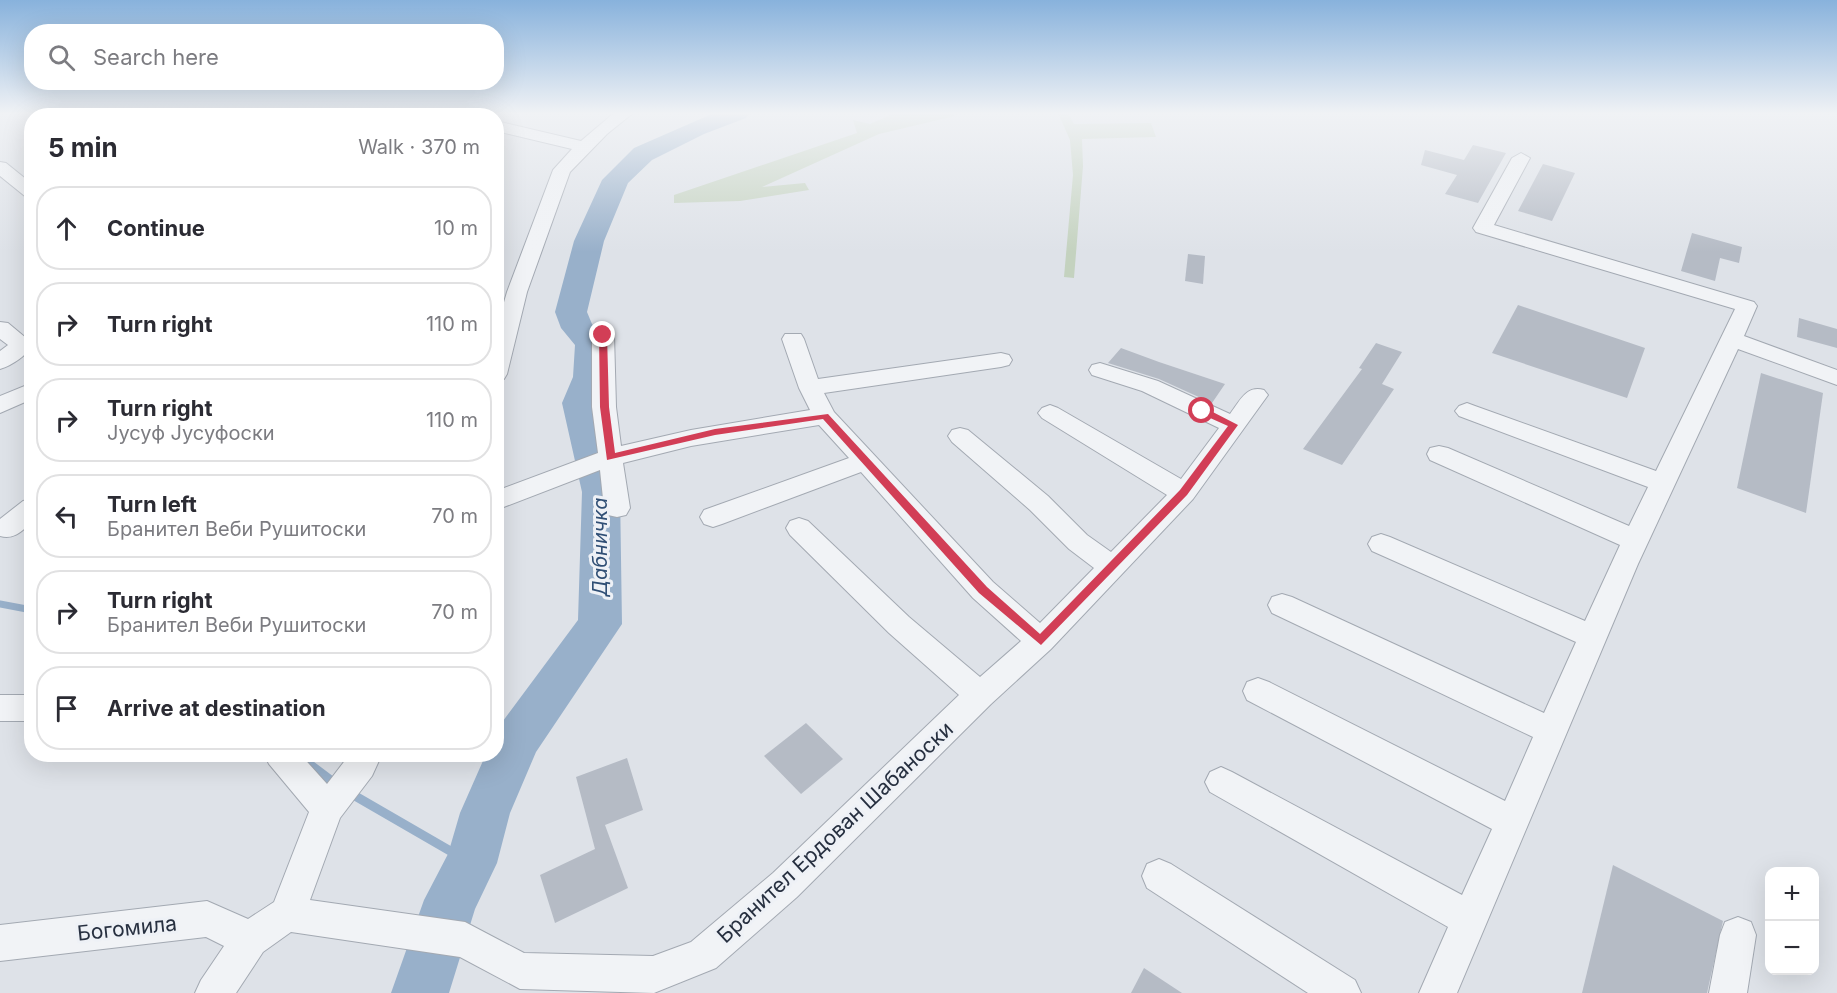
<!DOCTYPE html>
<html lang="en">
<head>
<meta charset="utf-8">
<style>
	body { margin:0; font-family:Inter,sans-serif; background:#f2f2f3; color:#2b2b33 }
	.controls { position:absolute; right:18px; bottom:18px; display:grid; overflow:hidden; border-radius:12px; box-shadow:0 6px 24px #0002 }
	.controls button { width:54px; height:54px; display:grid; place-items:center; padding:0; border:0; border-bottom:2px solid #e1e1e2; background:#fff; color:#2b2b33; font:30px sans-serif }
	.stop { position:absolute; width:18px; height:18px; margin:-14px; border:4px solid #d23e56; border-radius:50%; background:#fff }
	.stop.end { background:#d23e56; border-color:#fff; box-shadow:0 2px 6px #0008 }
	.list { margin:0; padding:0; list-style:none }
	h2 { display:flex; justify-content:space-between; align-items:center; height:78px; margin:0; padding:0 24px; font-size:26px }
	h2 small { font-size:20px; font-weight:400; color:#7c7c81 }
	.list li { display:grid; grid-template-columns:39px 1fr auto; gap:18px; align-items:center; box-sizing:border-box; height:84px; margin:0 12px 12px; padding:0 12px; border:2px solid #e1e1e2; border-radius:24px }
	.list b { display:block; font-size:22px; white-space:nowrap }
	.list p { margin:0; font-size:20px; white-space:nowrap; color:#7c7c81 }
	.list em { font-size:20px; font-style:normal; color:#7c7c81 }
	.icon { flex:none; width:33px; height:33px; fill:none; stroke:currentColor; stroke-width:2; stroke-linecap:round; stroke-linejoin:round }
	.map { position:relative; flex:none; width:1837px; height:993px; overflow:hidden }
	.search { position:absolute; background:#fff; box-shadow:0 6px 24px #0002; left:24px; top:24px; width:480px; height:66px; display:flex; align-items:center; gap:15px; box-sizing:border-box; padding:0 21px; border-radius:24px; color:#7c7c81; font-size:22px }
	.panel { position:absolute; background:#fff; box-shadow:0 6px 24px #0002; left:24px; top:108px; width:480px; height:654px; border-radius:24px }
	.map>svg:first-child { display:block }
	.green { fill:#c4d2bf }
	.lines { fill:none; stroke-linecap:round; stroke-linejoin:round }
	.stream-far1 { stroke:#98b0ca; stroke-width:7 }
	.stream { stroke:#98b0ca; stroke-width:9 }
	.river { fill:#98b0ca; fill-rule:evenodd }
	.building { fill:#b5bbc5 }
	.minor-casing { stroke:#a3a9b2; stroke-width:2 }
	.minor { fill:#f1f3f6; fill-rule:evenodd }
	.route { fill:#d23e56 }
	.labels { text-anchor:middle; dominant-baseline:central; stroke-width:6; stroke-linejoin:round; paint-order:stroke }
	.water-label { font-size:20px; font-style:italic; fill:#304f75; stroke:#eef1f6 }
	.near-street-label { font-size:21px; fill:#273040; stroke:#eef1f6 }
</style>
</head>
<body>
<div class="map">
<svg width="1837" height="993" viewBox="0 0 1837 993">
	<rect width="100%" height="100%" fill="#dee2e8"/>
	<g class="green">
		<path d="M895,113h57l3,3 -76,18 -117,53 43,-4 4,7 -69,11 -66,2v-8l183,-62 -4,-13 17,4z"/>
		<path d="M1058,113h10l6,11 77,-1 5,14 -74,2 1,27 -9,112 -10,-1 9,-102 -3,-35z"/>
	</g>
	<g class="lines">
		<path class="stream-far1" d="M0,604l32,6"/>
		<g class="stream">
			<path d="M304,760l32,24"/>
			<path d="M350,793l121,70"/>
		</g>
		<path class="river" d="M714,113h35l-3,5 -42,16 -52,26 -24,23 -24,58 -17,71 5,12 17,19 -2,34 -9,26 22,89 2,132 -86,128 -26,61 -13,50 -22,46 -26,84h-58l33,-93 24,-46 12,-41 26,-59h10v-21l4,-8 78,-105 4,-128 -20,-89 11,-26 2,-32 -14,-17 -6,-16 19,-71 28,-61 32,-32z"/>
	</g>
	<g class="building">
		<path d="M1473,145l33,8 -28,50 -33,-9 12,-19 -36,-10 4,-15 39,10z"/>
		<path d="M1543,164l32,9 -23,48 -34,-10z"/>
		<path d="M1692,233l50,14 -3,16 -19,-5 -5,23 -34,-10z"/>
		<path d="M1188,254l17,2 -2,28 -18,-3z"/>
		<path d="M1518,305l127,43 -18,50 -135,-45z"/>
		<path d="M1799,318l38,11v19l-40,-11z"/>
		<path d="M1376,343l26,9 -20,32 12,5 -52,76 -39,-16 59,-80 -3,-1z"/>
		<path d="M1121,348l38,14 66,22 -13,19 -53,-24 -51,-16z"/>
		<path d="M1761,373l62,20 -17,120 -69,-25z"/>
		<path d="M806,723l37,36 -42,35 -37,-38z"/>
		<path d="M627,758l16,52 -38,15 23,63 -73,35 -15,-48 55,-26 -19,-72z"/>
		<path d="M1613,865l110,56 -16,72h-125z"/>
		<path d="M1144,968l38,25h-51z"/>
	</g>
	<g class="lines">
		<defs>
			<g id="minor">
				<path d="M436,113h24l2,3h-24z"/>
				<path d="M614,113h19l-26,21 -37,38 -43,120 -20,82 -3,5 -8,2v-51l11,-38 46,-122 19,-21 -76,-18v-10l85,20z"/>
				<path d="M1521,153l9,5 -36,67 260,77 3,4 -13,30 93,34v15l-99,-36 -100,215 -181,429h-38l29,-66 -238,-135 -5,-10 5,-10 11,-5 11,5 230,123 30,-66 -245,-129 -4,-9 4,-9 11,-4 11,4 236,119 28,-64 -261,-124 -4,-8 4,-8 10,-3 10,3 252,116 32,-71 -204,-91 -4,-7 4,-7 9,-3 9,3 195,84 35,-76 -190,-85 -3,-6 3,-6 9,-2 9,2 181,78 19,-39 -189,-71 -4,-5 4,-5 8,-3 8,3 181,65 79,-162 -259,-77 -3,-4 39,-70z"/>
				<path d="M0,162l6,1 26,21v14l-6,-1 -26,-21z"/>
				<path d="M0,322l8,1 24,20c-2,11 -21,23 -32,26v-18l8,-6 -8,-6z"/>
				<path d="M603,328l8,2 3,5 2,72 5,39 70,-16 119,-20 -11,-22 -17,-49 3,-5h16l3,5 14,40 183,-26 8,2 3,5 -3,5 -8,2 -177,26 10,19 159,170 47,41 54,-55 -25,-19 -39,-39 -78,-68 -4,-6 4,-6 8,-2 8,2 80,66 39,39 24,17 56,-57 -125,-77 -4,-5 4,-5 8,-3 8,3 123,71 38,-51 -77,-37 -50,-16 -3,-5 3,-5 8,-2 58,18 72,33c10,-13 16,-29 34,-24l4,5 -75,104 -142,150 -60,55 -194,193 -81,71 -62,25 -134,-4 -60,-32 -169,-25 -28,20 -27,41h-41l6,-13 23,-34 -18,-9 -206,24v-36l207,-24 41,18 26,-17 35,-90 -40,-48 -5,-10h36l27,30 23,-30h32l-10,22 -32,42 -30,82 155,22 59,31 129,3 38,-14 82,-69 186,-178 -70,-62 -99,-98 -4,-7 4,-7 9,-3 9,3 101,96 71,60 41,-36 -48,-43 -112,-126 -139,52 -9,3 -9,-3 -4,-7 4,-7 145,-52 -30,-33 -128,21 -68,17 7,45 -4,7 -9,2 -9,-2 -4,-7 -4,-38 -104,40v-19l102,-38 -6,-46v-72l3,-5z"/>
				<path d="M32,383v16l-32,14v-17z"/>
				<path d="M32,499v23c-10,9 -18,18 -32,14v-17l23,-18z"/>
				<rect x="0" y="695" width="32" height="26"/>
				<path d="M1159,859l12,5 184,116 6,13h-53l-161,-105 -5,-12 5,-12z"/>
				<path d="M1738,917l13,5 5,13 -9,58h-38l11,-58 5,-13z"/>
			</g>
		</defs>
		<use href="#minor" class="minor-casing"/>
		<use href="#minor" class="minor"/>
	</g>
	<linearGradient id="sky" x2="0" y2="1"><stop stop-color="#88b2dc"/><stop offset="0.45" stop-color="#f0f2f5"/><stop offset="1" stop-color="#f0f2f5" stop-opacity="0"/></linearGradient>
	<rect width="1837" height="252" fill="url(#sky)"/>
	<path class="route" d="M603,333l4,2 2,72 6,46 100,-24 113,-15 159,173 53,47 140,-144 48,-64 -29,-13v-5h6l33,17 -51,70 -146,150 -62,-52 -156,-174 -108,16 -108,25 -7,-53 -1,-72z"/>
	<g class="labels">
		<g class="water-label">
			<text transform="translate(600 547) rotate(-90)">Дабничка</text>
		</g>
		<g class="near-street-label">
			<text transform="translate(835 832) rotate(-43)">Бранител Ердован Шабаноски</text>
			<text transform="translate(127 928) rotate(-6)">Богомила</text>
		</g>
	</g>
</svg>
<div class="controls">
<button>+</button>
<button>−</button>
</div>
<div class="stop" style="left:1202px;top:411px"></div>
<div class="stop end" style="left:603px;top:335px"></div>
<div class="search"><svg class="icon" aria-label="search" viewBox="0 0 24 24"><circle cx="10" cy="10" r="6"/><path d="M15 15l6 6"/></svg>Search here</div>
<section class="panel">
<h2>5 min<small>Walk · 370 m</small></h2>
<ul class="list">
<li><svg class="icon" aria-label="ahead" viewBox="0 0 24 24"><path d="M12 20V5M6 11l6-6 6 6"/></svg><div><b>Continue</b></div><em>10 m</em></li>
<li><svg class="icon" aria-label="right" viewBox="0 0 24 24"><path d="M7 20v-9h11M14 6l5 5-5 5"/></svg><div><b>Turn right</b></div><em>110 m</em></li>
<li><svg class="icon" aria-label="right" viewBox="0 0 24 24"><path d="M7 20v-9h11M14 6l5 5-5 5"/></svg><div><b>Turn right</b><p>Јусуф Јусуфоски</p></div><em>110 m</em></li>
<li><svg class="icon" aria-label="left" viewBox="0 0 24 24"><path d="M17 20v-9H6M10 6l-5 5 5 5"/></svg><div><b>Turn left</b><p>Бранител Веби Рушитоски</p></div><em>70 m</em></li>
<li><svg class="icon" aria-label="right" viewBox="0 0 24 24"><path d="M7 20v-9h11M14 6l5 5-5 5"/></svg><div><b>Turn right</b><p>Бранител Веби Рушитоски</p></div><em>70 m</em></li>
<li><svg class="icon" aria-label="arrive" viewBox="0 0 24 24"><path d="M6 21V4h12l-3 4 3 4H6"/></svg><div><b>Arrive at destination</b></div></li>
</ul>
</section>
</div>
</body>
</html>
